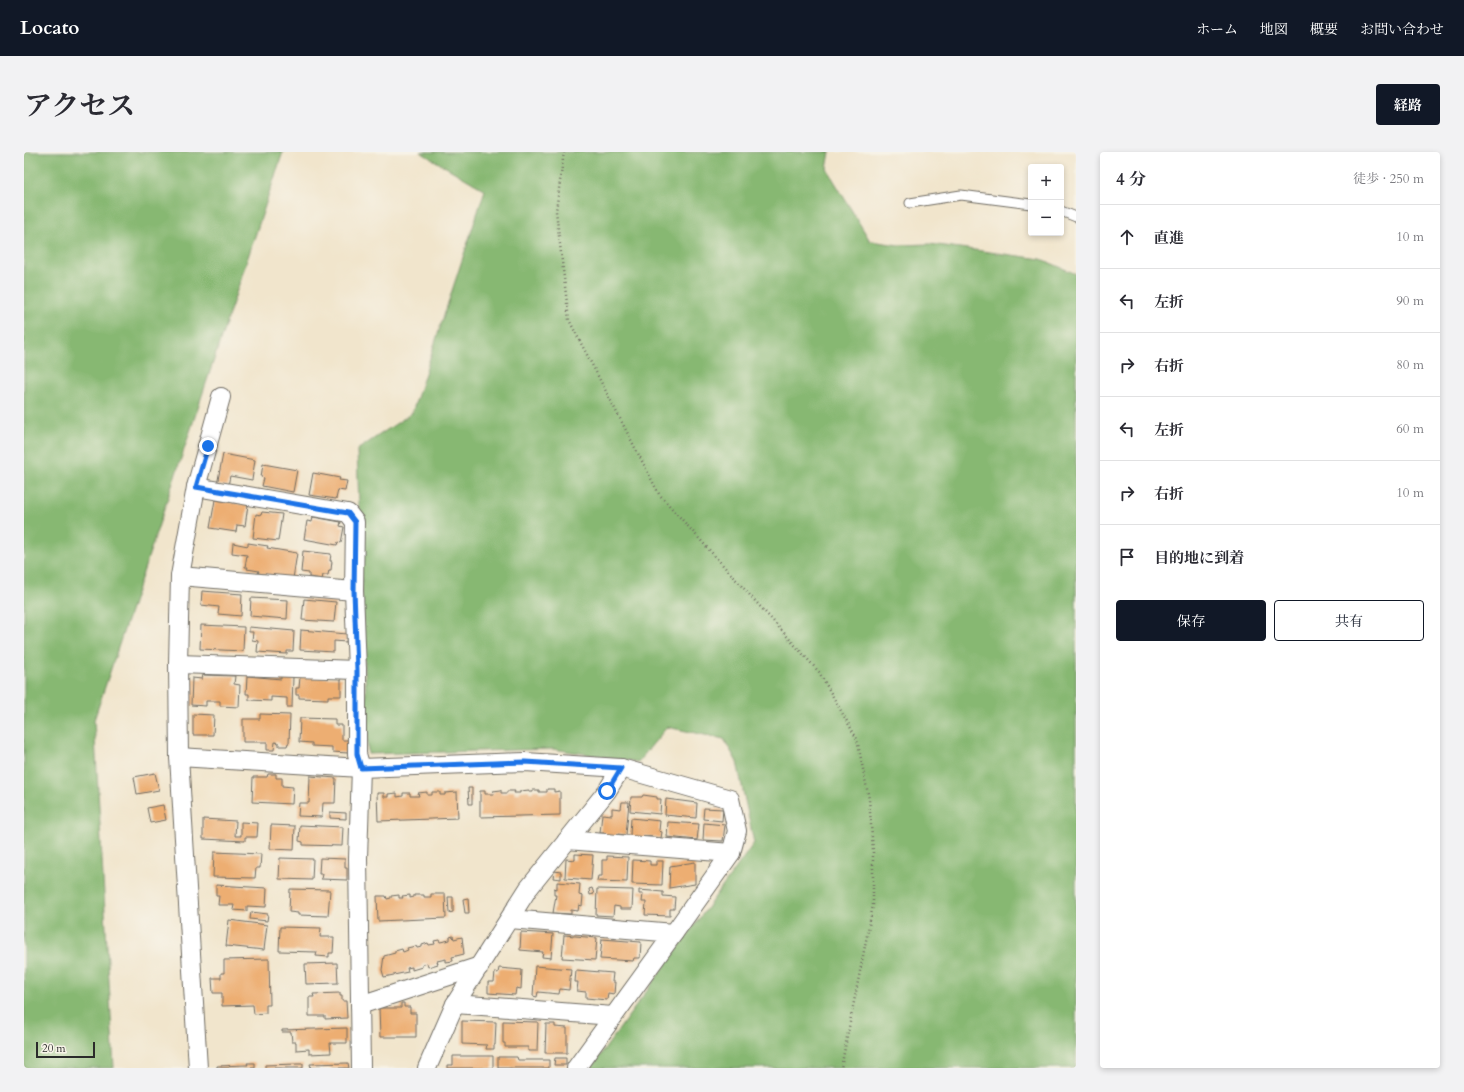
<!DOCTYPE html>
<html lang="ja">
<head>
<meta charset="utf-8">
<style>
	body { margin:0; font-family:Cardo,"Noto Serif JP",serif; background:#f2f2f3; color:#2b2b33 }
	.controls { position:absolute; right:12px; top:12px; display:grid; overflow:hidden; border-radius:4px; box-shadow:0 2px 6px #0003 }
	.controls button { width:36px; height:36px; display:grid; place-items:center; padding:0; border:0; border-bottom:1px solid #e1e1e2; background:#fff; color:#2b2b33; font:20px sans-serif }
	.scale { position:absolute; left:12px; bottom:10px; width:59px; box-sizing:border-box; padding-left:4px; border:2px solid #2b2b2b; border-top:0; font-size:11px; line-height:14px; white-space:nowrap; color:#2b2b2b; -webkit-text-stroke:3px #f7f3e8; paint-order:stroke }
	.stop { position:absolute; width:12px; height:12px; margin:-9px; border:3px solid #1a73e8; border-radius:50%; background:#fff }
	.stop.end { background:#1a73e8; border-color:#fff; box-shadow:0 1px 4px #0008 }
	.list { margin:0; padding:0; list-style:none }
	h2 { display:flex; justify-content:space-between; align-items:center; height:52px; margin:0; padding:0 16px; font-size:17px }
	h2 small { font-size:13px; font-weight:400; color:#7c7c81 }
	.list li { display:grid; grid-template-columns:26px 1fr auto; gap:12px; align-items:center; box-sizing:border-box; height:64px; padding:0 16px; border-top:1px solid #e1e1e2 }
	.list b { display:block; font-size:15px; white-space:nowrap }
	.list em { font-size:13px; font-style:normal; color:#7c7c81 }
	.actions { display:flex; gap:8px; padding:12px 16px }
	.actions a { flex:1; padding:9px 0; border:1px solid #111827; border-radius:4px; text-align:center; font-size:14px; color:#111827 }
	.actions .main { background:#111827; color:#fff }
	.icon { flex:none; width:22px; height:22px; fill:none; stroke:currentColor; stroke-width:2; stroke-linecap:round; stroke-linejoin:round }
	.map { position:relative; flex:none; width:1052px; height:916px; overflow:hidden; border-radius:4px }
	header { display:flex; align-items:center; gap:24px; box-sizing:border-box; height:56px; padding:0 20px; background:#111827; color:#fff }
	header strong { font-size:19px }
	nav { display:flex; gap:22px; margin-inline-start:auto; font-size:14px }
	.intro { display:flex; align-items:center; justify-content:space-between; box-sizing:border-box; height:96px; padding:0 24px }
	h1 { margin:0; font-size:28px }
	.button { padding:10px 18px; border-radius:4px; background:#111827; color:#fff; font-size:14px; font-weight:700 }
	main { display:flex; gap:24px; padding:0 24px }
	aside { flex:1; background:#fff; border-radius:4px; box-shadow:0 2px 6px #0003 }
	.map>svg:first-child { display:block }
	.forest { fill:#87b872; stroke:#59724e }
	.building { fill:#edae72 }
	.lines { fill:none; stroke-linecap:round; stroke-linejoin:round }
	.lane-casing { stroke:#706c63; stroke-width:11 }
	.street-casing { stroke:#706c63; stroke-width:20 }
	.path { stroke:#706c63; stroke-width:2.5; stroke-dasharray:1 3; stroke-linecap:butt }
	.lane { stroke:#fff; stroke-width:9 }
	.street { stroke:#fff; stroke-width:18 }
	.route { stroke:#1a73e8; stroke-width:5 }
</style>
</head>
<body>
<header>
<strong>Locato</strong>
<nav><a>ホーム</a><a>地図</a><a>概要</a><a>お問い合わせ</a></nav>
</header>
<div class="intro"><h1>アクセス</h1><a class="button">経路</a></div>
<main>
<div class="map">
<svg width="1052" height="916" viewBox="0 0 1052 916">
	<rect width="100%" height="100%" fill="#f7f3e8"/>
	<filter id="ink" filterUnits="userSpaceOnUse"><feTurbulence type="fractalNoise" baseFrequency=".025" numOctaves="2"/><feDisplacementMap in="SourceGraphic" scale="8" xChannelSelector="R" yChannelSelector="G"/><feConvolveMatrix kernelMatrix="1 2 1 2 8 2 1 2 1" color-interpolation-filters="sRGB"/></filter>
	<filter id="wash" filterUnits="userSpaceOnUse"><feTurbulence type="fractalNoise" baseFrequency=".012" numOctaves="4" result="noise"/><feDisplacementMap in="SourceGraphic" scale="16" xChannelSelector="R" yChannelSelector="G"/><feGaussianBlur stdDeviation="0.9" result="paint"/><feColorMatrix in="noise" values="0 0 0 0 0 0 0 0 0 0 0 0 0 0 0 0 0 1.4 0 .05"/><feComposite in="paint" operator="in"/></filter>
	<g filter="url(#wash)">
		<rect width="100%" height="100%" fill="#f1e5cc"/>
		<g class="forest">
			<path d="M0,0h259l-189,568 20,348h-90z"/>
			<path d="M396,0h410l-3,17 43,72 29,4 31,-1 111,15 35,15v794h-485l163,-225 -17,-81 -13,-23 -57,-12 -29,35 -85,-13 -185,5 -11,-304 55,-37 73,-223z"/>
		</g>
		<g id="blocks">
			<g class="building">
				<path d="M199,302l32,6 -3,20 -22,-4 -2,10 -11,-1z"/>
				<path d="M239,312l34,6 -4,22 -31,-6 2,-8 -3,-1z"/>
				<path d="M289,321l27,5 -1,2 8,1 -2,10 -7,-1 -2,9 -27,-4z"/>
				<path d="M191,348l33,5 -3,21 -8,-1 -1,7 -26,-4z"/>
				<path d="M238,360l20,2 -4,27 -25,-3 3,-24 5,1z"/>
				<path d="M289,365l28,5 -1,4 4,1 -3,16 -3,-1 -1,3 -33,-6 3,-18 5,1z"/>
				<path d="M209,391l15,3v-3l20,3 -1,2 30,5 -4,26 -35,-6 1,-2 -12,-2 1,-2h-3l2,-12 -15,-2z"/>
				<path d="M279,399l28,3 -1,7h2l-1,9h-2l-1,5h-5l-1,4 -13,-2v-4l-8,-1z"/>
				<path d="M178,439l40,3 -1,22 -23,-2 1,-7 -18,-2z"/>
				<path d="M227,446l37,2 -1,19 -37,-3z"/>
				<path d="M280,447l32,3 -2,20 -32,-2z"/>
				<path d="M177,473l43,2 -1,24 -43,-2z"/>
				<path d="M225,475l45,4 -1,20h-6v3l-30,-2 1,-11 -6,-1 1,-8h-4z"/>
				<path d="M277,478l46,4 -1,8 -12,-1v11l-34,-2z"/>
				<path d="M179,523l32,1 -1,8 6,1 -1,22 -19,-1v-5h-14v5l-15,-1 1,-27 10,1z"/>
				<path d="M223,524l34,3v-3l12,1 -1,30h-5v-9l-16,-1v4l-22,-1v-6h-3z"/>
				<path d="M276,525l41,1v18h-13v3l-29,-1v-3h-3v-7h3z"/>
				<path d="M169,562l21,1 -1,20h-20z"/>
				<path d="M236,562l30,1 -1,28h-1l-1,3h-8v-3l-4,-1 -1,8h-7v-8h-24v-23h17z"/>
				<path d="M276,566l35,1v6h7v15h7l-1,13 -16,-1v-5l-20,-1v-3l-13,-1z"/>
				<path d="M131,621l4,17 -22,4 -3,-17z"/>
				<path d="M244,622h8v4h6v8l11,1 -1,17 -40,-2 1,-25h14z"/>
				<path d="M286,624l26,2 -1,25h-12l-1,14 -24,-1 1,-13h10z"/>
				<path d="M444,636h4v16h-3z"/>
				<path d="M523,637h7v3l6,-1v24l-80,2v-26h5v3h9l-1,-3 8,-1v3h6v-2h8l-1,2h6v-2l9,-1v2h4v-2h6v2h8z"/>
				<path d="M403,640v3h5v-3h8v3h5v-2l12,-1 1,26 -80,3 -1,-28h7v4h4v-3l9,-1v4l6,-1v-3h7v3h9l-1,-3z"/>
				<path d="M619,643l14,2v2h4l-1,15 -30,-3 1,-14h11z"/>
				<path d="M642,647l31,4 -1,15 -31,-3z"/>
				<path d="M598,650h7l-3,33 -9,-1 -1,4 -10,-1v-4h-6l2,-19 10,1v-7l9,1z"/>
				<path d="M139,653l3,15 -16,3 -3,-15z"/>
				<path d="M680,656l19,1 -1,12 -19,-2z"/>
				<path d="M306,660l16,1v6l-16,-1z"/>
				<path d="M607,666l29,3 -1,10 3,1 -1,6 -16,-2v5l-14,-1v-5h-1z"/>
				<path d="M179,667l33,2 -1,15h6v-14l17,1 -1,14h-12v4l-42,-2z"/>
				<path d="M644,670l31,2 -2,16 -30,-3z"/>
				<path d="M680,671l21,2 -2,16 -20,-1z"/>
				<path d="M247,673l24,1 -1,24 -24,-1z"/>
				<path d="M276,673l43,2 -1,19 -39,-1v-3l-4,-1z"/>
				<path d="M190,700l47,2 -1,14h-4l-1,10 -42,-1z"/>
				<path d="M551,702l18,1 -2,25 -26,-2 1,-19 9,1z"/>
				<path d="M583,704l21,1 -1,25 -30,-1 1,-5h4v-16h5z"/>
				<path d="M256,706l33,1 -1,21 -33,-1z"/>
				<path d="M296,706l25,1v9h2v12l-26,-1 1,-5h-3z"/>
				<path d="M609,708l17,1v4h6v-4h7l-1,24 -30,-1z"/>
				<path d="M671,710v22l-26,4 1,-22z"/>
				<path d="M530,719l7,1v7l-8,-1z"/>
				<path d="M533,730l23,2 -1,11 4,1 -1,10 -3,-1 -1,6 -7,-1v4l-18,-1 3,-18h-2v-7l3,1z"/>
				<path d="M192,733l51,3 -1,19 -19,-1v5l-14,-1 1,-5h-16l1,-9h-3z"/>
				<path d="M568,736l2,6 -4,1 -1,-6z"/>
				<path d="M266,737l40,1 -2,26 -30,-1v-2l-9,-1z"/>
				<path d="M573,737l36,1 -1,19h-12v-2l-6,-1 -1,10 -17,-1z"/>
				<path d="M615,738l24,2v4l12,1 -1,12h-4v7l-25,-1 1,-13h-4l1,-8h-4z"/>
				<path d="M407,742h14l1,24 -68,3 -1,-25h9l1,3 4,-1v-2l8,-1v3h4l-1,-2 8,-1v3l4,-1v-2h10v2h7z"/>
				<path d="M424,745h5v15l-4,1z"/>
				<path d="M444,746l1,15h-4l-2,-14z"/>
				<path d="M227,760l17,2 -1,7 -17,-2z"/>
				<path d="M205,768l38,5 -3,25 -38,-4z"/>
				<path d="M256,775l41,1 -1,9h14l-1,16h-4v4l-13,-1 1,-4 -38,-1z"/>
				<path d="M497,780l32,2 -2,24 -9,-1 1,-5 -23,-2z"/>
				<path d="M540,783l33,3 -2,22 -33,-2z"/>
				<path d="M429,784l1,3 8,-2 2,17 -12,3 1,4 -7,1v-3l-9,2 1,3 -10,3 -1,-4 -5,2v2l-10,3v-3l-5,1 1,4 -24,5 -2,-7 2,-14 11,-3v-2l7,-2 1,3 5,-2 -1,-2 9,-2 1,2 5,-1v-2l6,-2 1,2 6,-1 -1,-3 5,-1 1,2 10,-2v-3z"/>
				<path d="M578,787l39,3 -1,16h-6l-1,3 -33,-2z"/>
				<path d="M245,807l1,46h-4v8l-12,1 -1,-9 -31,1v-13h-9l-1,-15h9v-5h3v-13z"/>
				<path d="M313,811l1,20 -32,1 -1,-20z"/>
				<path d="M511,814l36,3 -2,21 -9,-1 -1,5 -21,-2 -1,5 -4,-1z"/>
				<path d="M475,816l23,2 -1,19 -5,-1 -1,7 -27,-2v-11h6l1,-10 3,1z"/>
				<path d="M552,818l37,3 -1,9h3l-1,12 -6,-1 -1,7 -21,-2v-6l-9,-1 1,-9h-3z"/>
				<path d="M316,841v3h2v5h4l1,17 -22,1v-3h-16v-19h5l-1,-3z"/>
				<path d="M377,851h3v4h6v6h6v24h-36l-1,-29h22z"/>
				<path d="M438,869l34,1 -1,23h-1v4h-8l1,-4 -25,-1z"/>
				<path d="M479,869l35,1 -1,29h-9v-4h-23v-4h-2z"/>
				<path d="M522,872h9v3l12,1v25h-22z"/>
				<path d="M323,876v15h-17l1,10 -22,1v-5l-13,1v-8h-4l-1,-10h-9v-2z"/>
				<path d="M429,904h40v12h-46v-3h6z"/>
				<path d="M474,905h19l1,3h31v8h-51z"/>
				<path d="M531,906h11v7h-12z"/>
				<path d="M223,911h8v5h-38v-2l31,-1z"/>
				<path d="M324,911l1,5h-38l-1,-4z"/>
				<path d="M274,912h5v4h-38v-3z"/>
			</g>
		</g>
	</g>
	<g filter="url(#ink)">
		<use href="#blocks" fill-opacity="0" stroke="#706c63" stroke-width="1"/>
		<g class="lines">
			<defs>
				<g id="lane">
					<path d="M886,51l51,-8 70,9"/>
					<path d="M1037,59l15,6"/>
				</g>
				<g id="street">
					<path d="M156,424l174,15"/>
					<path d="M154,512l179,6"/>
					<path d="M155,605l182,11 -4,-14v-84l-3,-79 1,-69 -7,-9 -152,-26"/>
					<path d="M543,688l164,13"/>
					<path d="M486,767l164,14"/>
					<path d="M431,852l158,12"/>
					<path d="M336,853l120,-39"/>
					<path d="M174,916l-19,-311 -1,-93 2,-88 16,-89 25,-90"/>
					<path d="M337,916l-3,-210 3,-90 164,-6 96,6 109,31 7,32 -6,22 -57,80 -98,135"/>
					<path d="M403,916l28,-64 73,-115 79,-98 14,-23"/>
				</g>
			</defs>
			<use href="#lane" class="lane-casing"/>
			<use href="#street" class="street-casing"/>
			<path class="path" d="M540,0l-8,59 13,109 90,174 160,178 38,67 12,60 4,52v54l-32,163"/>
			<use href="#lane" class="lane"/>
			<use href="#street" class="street"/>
		</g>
	</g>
	<g class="lines" filter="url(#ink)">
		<path class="route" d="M184,294l-12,41 152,26 7,9 -1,69 3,79v84l4,14 164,-6 96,6 -14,23"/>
	</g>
</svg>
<div class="controls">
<button>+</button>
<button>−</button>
</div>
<div class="scale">20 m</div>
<div class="stop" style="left:583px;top:639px"></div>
<div class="stop end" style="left:184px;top:294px"></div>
</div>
<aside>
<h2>4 分<small>徒歩 · 250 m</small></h2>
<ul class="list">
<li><svg class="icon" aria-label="ahead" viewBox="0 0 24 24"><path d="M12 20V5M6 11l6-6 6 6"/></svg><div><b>直進</b></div><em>10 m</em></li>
<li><svg class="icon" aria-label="left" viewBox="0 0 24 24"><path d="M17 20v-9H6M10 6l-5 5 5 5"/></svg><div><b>左折</b></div><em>90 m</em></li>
<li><svg class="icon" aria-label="right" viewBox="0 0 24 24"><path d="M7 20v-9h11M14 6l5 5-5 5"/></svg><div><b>右折</b></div><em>80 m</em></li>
<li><svg class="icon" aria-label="left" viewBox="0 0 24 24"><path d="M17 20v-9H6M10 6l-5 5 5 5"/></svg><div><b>左折</b></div><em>60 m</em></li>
<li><svg class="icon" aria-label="right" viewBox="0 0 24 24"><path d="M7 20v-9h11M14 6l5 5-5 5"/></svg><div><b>右折</b></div><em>10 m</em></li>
<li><svg class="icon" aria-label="arrive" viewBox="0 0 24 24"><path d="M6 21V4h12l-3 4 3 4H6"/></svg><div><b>目的地に到着</b></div></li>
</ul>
<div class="actions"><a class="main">保存</a><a>共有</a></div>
</aside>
</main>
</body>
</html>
